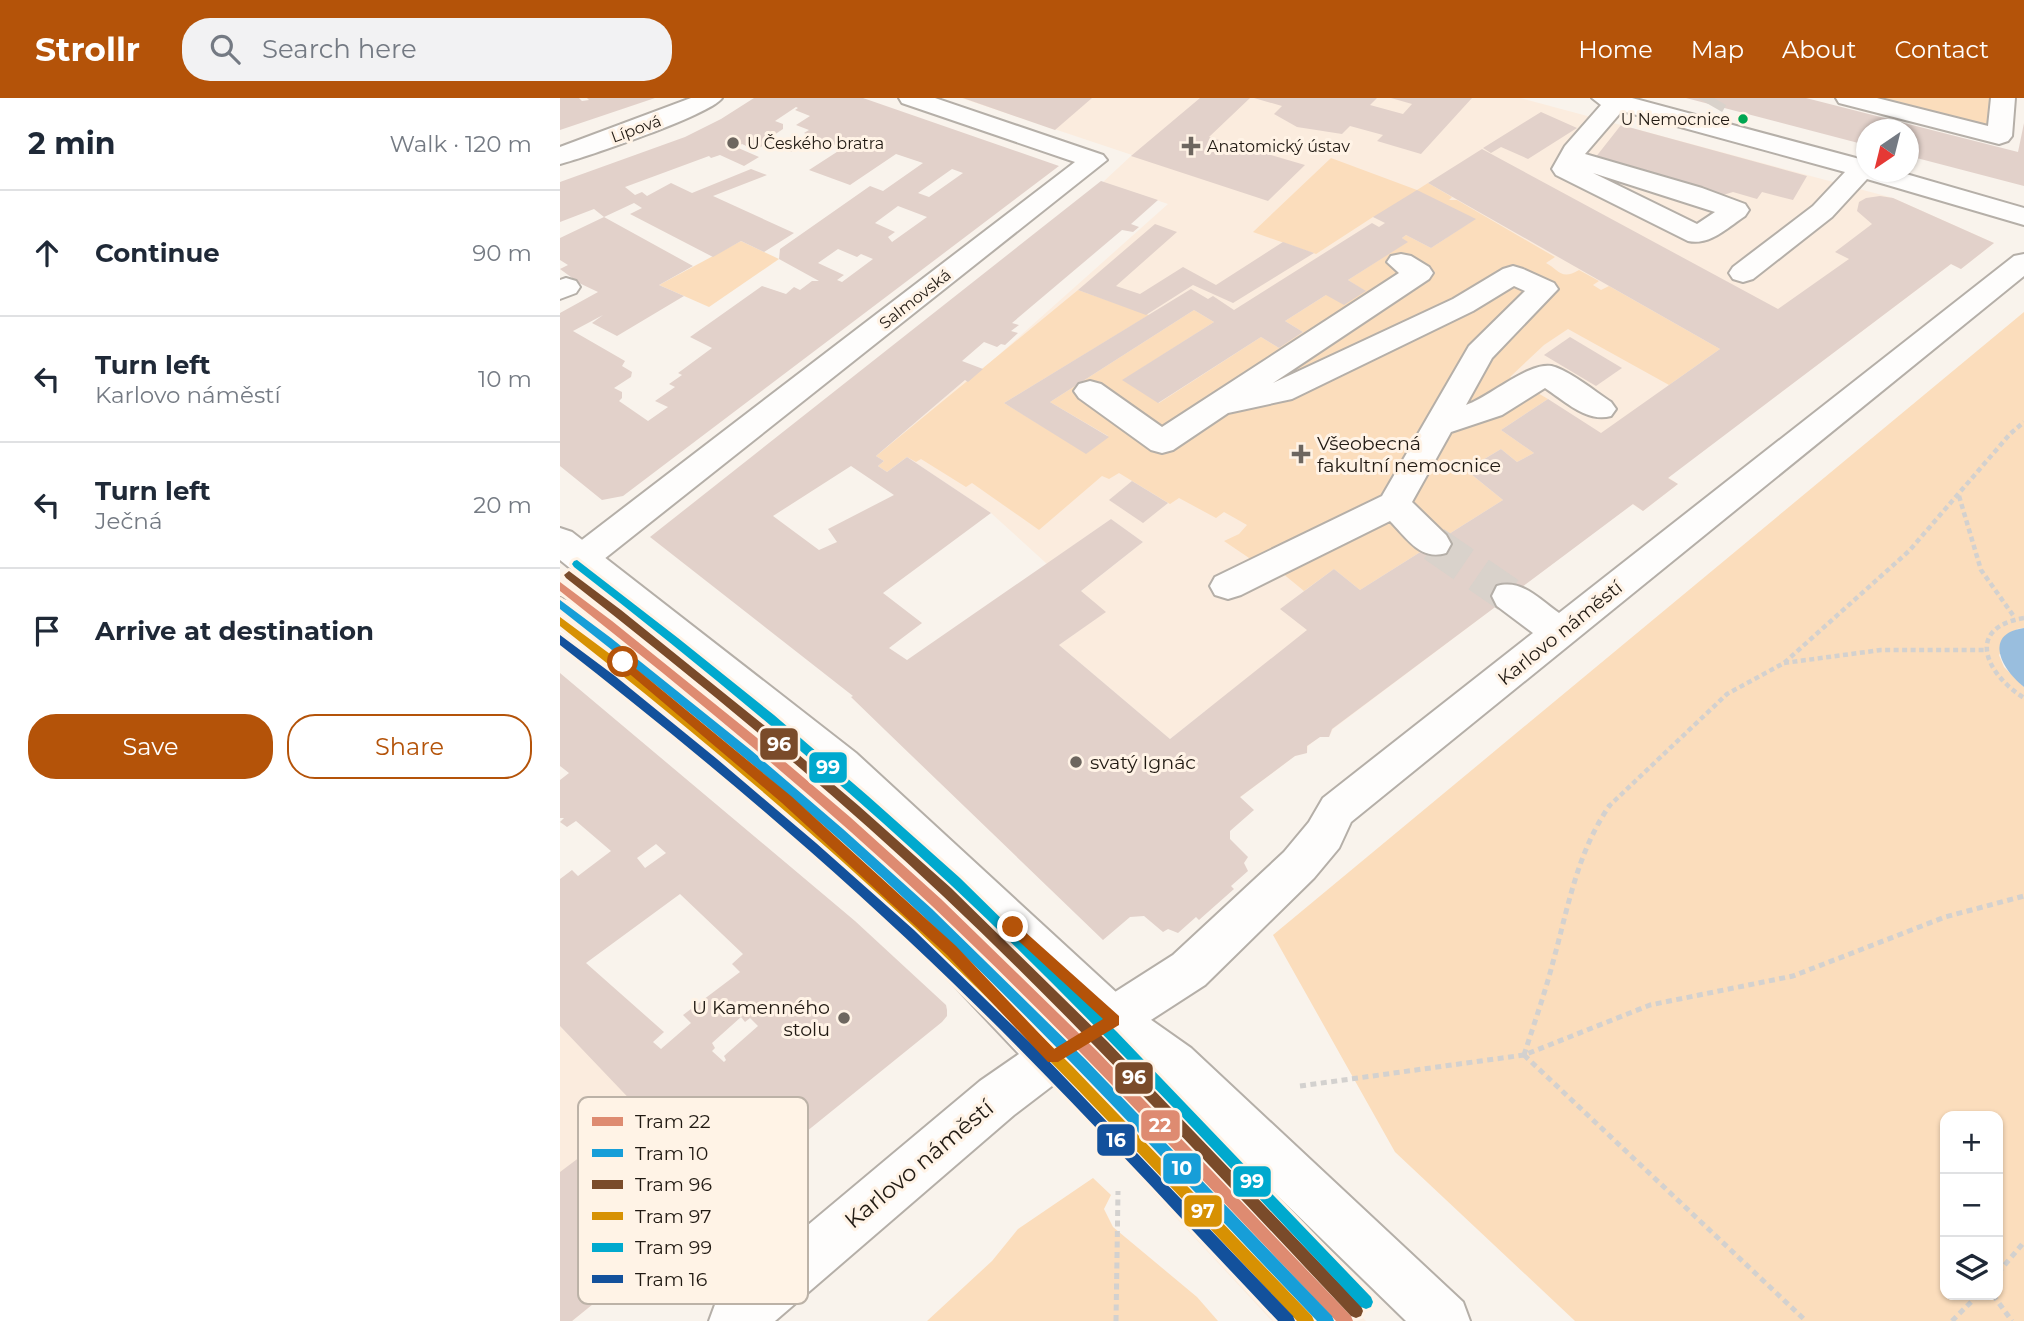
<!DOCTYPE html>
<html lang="en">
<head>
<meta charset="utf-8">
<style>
	body { margin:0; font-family:Montserrat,sans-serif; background:#f2f2f3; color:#1f2937 }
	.controls { position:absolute; right:21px; bottom:21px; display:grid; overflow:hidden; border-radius:14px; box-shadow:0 2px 5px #0004 }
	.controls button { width:63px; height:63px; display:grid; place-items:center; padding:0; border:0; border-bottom:2px solid #e0e1e3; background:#fff; color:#1f2937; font:35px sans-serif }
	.compass { position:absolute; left:1296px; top:21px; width:63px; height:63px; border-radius:50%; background:#fff; box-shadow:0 2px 5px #0004; rotate:215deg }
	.stop { position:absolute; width:21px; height:21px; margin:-16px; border:5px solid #b45309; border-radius:50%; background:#fff }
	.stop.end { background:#b45309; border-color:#fff; box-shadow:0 2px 7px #0008 }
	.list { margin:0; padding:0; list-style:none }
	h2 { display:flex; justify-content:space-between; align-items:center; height:91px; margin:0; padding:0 28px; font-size:30px }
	h2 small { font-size:23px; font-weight:400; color:#747a83 }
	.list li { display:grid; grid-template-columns:46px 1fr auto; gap:21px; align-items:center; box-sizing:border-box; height:126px; padding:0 28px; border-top:2px solid #e0e1e3 }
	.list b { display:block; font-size:26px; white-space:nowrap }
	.list p { margin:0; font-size:23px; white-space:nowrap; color:#747a83 }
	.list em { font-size:23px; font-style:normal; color:#747a83 }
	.actions { display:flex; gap:14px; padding:21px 28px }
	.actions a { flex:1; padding:16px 0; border:2px solid #b45309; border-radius:28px; text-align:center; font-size:24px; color:#b45309 }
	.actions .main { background:#b45309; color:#fff }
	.icon { flex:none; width:38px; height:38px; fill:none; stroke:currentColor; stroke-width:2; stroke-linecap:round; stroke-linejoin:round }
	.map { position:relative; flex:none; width:1464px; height:1223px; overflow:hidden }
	header { display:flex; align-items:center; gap:42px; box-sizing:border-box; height:98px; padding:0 35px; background:#b45309; color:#fff }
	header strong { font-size:33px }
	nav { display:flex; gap:38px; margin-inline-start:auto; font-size:24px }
	.search { width:490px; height:63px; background:#f2f2f3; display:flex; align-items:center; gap:18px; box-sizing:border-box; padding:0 24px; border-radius:28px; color:#747a83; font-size:26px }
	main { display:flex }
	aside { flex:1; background:#fff }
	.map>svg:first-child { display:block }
	.built { fill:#fbecde }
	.green { fill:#fbddbc; fill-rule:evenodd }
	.water { fill:#99bede }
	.building { fill:#e2d1ca; fill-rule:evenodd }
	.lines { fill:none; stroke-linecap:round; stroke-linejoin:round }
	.minor-tunnel-far1 { stroke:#d9d2cb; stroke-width:28; stroke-dasharray:28 14; stroke-linecap:butt }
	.minor-tunnel { stroke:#d9d2cb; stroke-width:36; stroke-dasharray:36 18; stroke-linecap:butt }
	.minor-casing { stroke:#b5afa8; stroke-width:4 }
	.major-casing { stroke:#b5afa8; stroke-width:4 }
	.path-far1 { stroke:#d3d1cf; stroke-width:4.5; stroke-dasharray:5 3.5; stroke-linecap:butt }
	.path { stroke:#d3d1cf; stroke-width:5; stroke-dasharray:6 4.5; stroke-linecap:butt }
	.minor { fill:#fefdfc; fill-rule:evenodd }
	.major { fill:#fefdfc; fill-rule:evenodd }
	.tram-1-casing { stroke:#fff3e6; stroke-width:6 }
	.tram-2-casing { stroke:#fff3e6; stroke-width:6 }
	.tram-3-casing { stroke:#fff3e6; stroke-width:6 }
	.tram-4-casing { stroke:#fff3e6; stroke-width:6 }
	.tram-5-casing { stroke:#fff3e6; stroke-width:6 }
	.tram-6-casing { stroke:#fff3e6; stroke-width:6 }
	.tram-1 { fill:#de8b71; fill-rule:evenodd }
	.tram-2 { fill:#179ed8; fill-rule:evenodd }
	.tram-3 { fill:#7a4b2a; fill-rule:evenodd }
	.tram-4 { fill:#d79103; fill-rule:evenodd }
	.tram-5 { fill:#00a9ce; fill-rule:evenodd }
	.tram-6 { fill:#13519c; fill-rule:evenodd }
	.route { fill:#b45309 }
	.bus-dot { fill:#00a651; stroke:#fff3e6; stroke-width:2.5 }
	.poi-dot { fill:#6d665f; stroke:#fff3e6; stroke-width:2.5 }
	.labels { text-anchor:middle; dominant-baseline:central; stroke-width:6; stroke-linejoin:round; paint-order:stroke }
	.far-bus-label { font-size:16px; fill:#211a13; stroke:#fff3e6; text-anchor:end }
	.far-street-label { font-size:16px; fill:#211a13; stroke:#fff3e6 }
	.far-poi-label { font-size:16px; fill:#211a13; stroke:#fff3e6; text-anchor:start }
	.poi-label { font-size:19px; fill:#211a13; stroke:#fff3e6; text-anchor:start }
	.street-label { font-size:19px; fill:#211a13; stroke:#fff3e6 }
	.near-street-label { font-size:23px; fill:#211a13; stroke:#fff3e6 }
	.key { fill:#fff3e6; stroke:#bcb2a7; stroke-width:2 }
	.key-label { font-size:19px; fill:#211a13 }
	.line-badge { stroke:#fff3e6; stroke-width:2.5 }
	.badge-label { font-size:19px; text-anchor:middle; font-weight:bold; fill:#fff }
</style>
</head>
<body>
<header>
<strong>Strollr</strong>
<div class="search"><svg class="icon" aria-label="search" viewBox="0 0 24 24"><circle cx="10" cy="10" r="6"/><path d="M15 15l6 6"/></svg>Search here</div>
<nav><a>Home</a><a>Map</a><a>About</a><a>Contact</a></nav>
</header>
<main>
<aside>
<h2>2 min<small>Walk · 120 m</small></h2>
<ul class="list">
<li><svg class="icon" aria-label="ahead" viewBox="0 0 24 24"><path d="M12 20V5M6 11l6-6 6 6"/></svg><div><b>Continue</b></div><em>90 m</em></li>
<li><svg class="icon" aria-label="left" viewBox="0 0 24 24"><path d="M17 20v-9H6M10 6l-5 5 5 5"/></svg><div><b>Turn left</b><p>Karlovo náměstí</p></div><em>10 m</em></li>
<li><svg class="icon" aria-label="left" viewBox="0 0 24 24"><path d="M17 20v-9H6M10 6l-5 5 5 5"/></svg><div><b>Turn left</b><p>Ječná</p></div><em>20 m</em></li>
<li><svg class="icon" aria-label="arrive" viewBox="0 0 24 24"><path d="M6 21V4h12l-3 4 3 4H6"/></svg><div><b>Arrive at destination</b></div></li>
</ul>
<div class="actions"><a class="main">Save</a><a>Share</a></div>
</aside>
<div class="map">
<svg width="1464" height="1223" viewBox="0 0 1464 1223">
	<rect width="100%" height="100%" fill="#f9f3ec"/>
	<g class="built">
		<path d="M401,0h559l373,100 101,45 -33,26 -10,-5 -283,213 10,7 -35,27 -11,-7 -299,225 -4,8h-10l-11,9 -1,7 -12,3 -57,43 13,-53 -46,-35 -35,28 -111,-94 46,-33 -25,-20 63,-50 -32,-23 -64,45 -56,-51 -102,-68 76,-65 3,1 15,-12 185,-165 -65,-22 29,-27z"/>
		<path d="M0,928l53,53 105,123 -146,119h-12z"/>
		<path d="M617,1026l189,197h-94l-142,-153z"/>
	</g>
	<g class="green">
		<path d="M1298,0h137l-4,28 -15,1z"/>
		<path d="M771,60l86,32 11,-7 24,14 -3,3h8l98,57 -9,6c12,6 15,18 33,7l20,11 -6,4 8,5 8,-4 111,63 -51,36 -101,-56 -24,16 -34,32 38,22 -47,31 33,23 -17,9 -16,-13 -35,21 37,30 -143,90 -26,-21 -30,22 -28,-23 -24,-8 -28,-19 15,-7 8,-9 -23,-13 -8,6 -37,-20 -9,6 -51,-31 -10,6 -7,-3 -63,54 -67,-47 -6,4 -45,-28 -5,3 -9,-5 -20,15 -9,-6 6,-5 -8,-5 202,-166 71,25 -145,88 82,50 22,-17 -58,-34 144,-92 20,12 -91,58 36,23 102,-66 18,11 24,-16 -18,-11 41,-26 39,-4 -17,-11 59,-38 -5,-4 4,-3 25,13 44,-29 -102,-2 -57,37 -63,-22z"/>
		<path d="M181,143l38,18 -70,48 -50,-22z"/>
		<path d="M1464,214v316l-7,1 -18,26 5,12 20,20v634h-449l-180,-169 -122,-217zM1385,1018h53v179h-53z"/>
		<path d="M533,1080l18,17 -7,14 9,18 84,70 21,24h-291l65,-60 26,-32z"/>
	</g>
	<path class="water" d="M1464,530v59c-22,-17 -42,-53 0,-59z"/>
	<g class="building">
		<path d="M0,0h19l3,3 7,-1 -2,-2h68l-95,32z"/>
		<path d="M194,0h109l196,68 -436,330 -21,4 -42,-34v-153l38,-21 -19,-9 -19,-14 8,-4 -8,-5v-22l44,-21 89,49 -34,19 25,11 -67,40 -25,-13 11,-8 -30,16 52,30 -3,5 10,6 -1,5 -17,11 8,4v6l-3,3 29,20 20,-14 -13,-6 20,-14 -6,-3 13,-9 -4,-2 34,-25 -22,-11 72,-51 24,8 8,-7 6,3 12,-9h7l-40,-22 1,-10 90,-63 13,5 40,-28 -27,-9 -46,31 -41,-15 34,-22 -39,-15 5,-3 -13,-5 14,-9 -15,-6 3,-2 -2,-1 -21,14 8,3v5l-15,10 8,6 -6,-3 -15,8 -13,-6 -6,3 23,10 -15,9 -24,-11 -9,3 -2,-2 -84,31 10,8 7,-3 5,4 24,-13 21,10 59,-24 16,6 -54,21 81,37 -30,19 -23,-11 -28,16 -83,-43 12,-6 -8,-5 -30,14 -10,-8 -34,13v-40l125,-45 36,-18zM392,71l11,4 -34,24 -11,-4zM338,108l29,11 -35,25 -4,-5 7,-5 -20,-9zM278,151l19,8 4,-3 12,5 -31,23 -5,-2 7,-5 -26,-12z"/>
		<path d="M403,0h129l-37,32z"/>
		<path d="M640,0h50l-41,39 96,28 -37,36 -137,-45z"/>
		<path d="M694,0h123l-7,7 33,9 9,-10 -21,-6h81l-51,56 -44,-13 6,-6 -33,-9 -8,8 -45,-7 -23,-13 8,-8z"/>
		<path d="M1126,0h120l212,54 6,-29v63l-115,-30v-26h-43v15z"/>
		<path d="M981,14l36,16 -49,31 -27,-12 -10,6 -8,-5z"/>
		<path d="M1061,27l186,51 -14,24 -31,-8 -5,7 -24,-7 -10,3 -128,-37z"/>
		<path d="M237,39l10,4 -16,11 -10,-5z"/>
		<path d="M922,51l296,160 71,-50 -14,-7 37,-28 -15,-13 2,-9 7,-4 14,-2 13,2 101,45 -33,26 -10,-5 -283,214 10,6 -35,27 -10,-7 -301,225 -3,8h-9l-13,9v7l-12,3 -55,41 14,13 -24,21v8l18,18 -4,6 4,8 -17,15 3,3 -35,31 -3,-3 -18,16 -10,-4 -5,3 -19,-16 -14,1 -27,23 -218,-210 -34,-33 2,-1 -203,-159 451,-356 57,19 -27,24 8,3 -6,5 -11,-2 -110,93 7,2 -8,6 7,2 -13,12 -4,-1 -4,3 -13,-5 -22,19 21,8 -15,13 -3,-2 -89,76 8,5 -6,5 9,6 20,-15 84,56 -108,80 39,30 -33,25 18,12 204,-141 32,23 -62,49 25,21 -47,33 111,94 137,-109 -27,-21 54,-40 26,21 143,-90 -37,-30 35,-21 16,13 17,-9 -33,-23 47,-31 53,34 119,-84 -292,-166zM291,368l43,29 -66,34 9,13 -18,8 -46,-34z"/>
		<path d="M857,92l59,29 -45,29 -25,-13 -4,3 6,4 -60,38 18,11 -22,14 -18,-10 -41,26 18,11 -24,16 -18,-11 -103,66 -36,-23 92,-58 -20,-12 -144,92 59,35 -23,17 -82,-51 187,-114 17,10 5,-3 21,14 138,-87 7,4 6,-4 -12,-6z"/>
		<path d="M595,126l22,8 -61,54 24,8 43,-27 33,18 67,-43 31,11 -81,50 -40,-18 -47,30 -68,-25z"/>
		<path d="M1010,239l52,31 -26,18 -52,-31z"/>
		<path d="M572,383l36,22 -25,20 -34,-23z"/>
		<path d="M0,575l295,248 91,84 1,5v6l-5,6 -370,299h-12v-149l81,-61 -81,-85v-147l12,-9 6,6 33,-25 -35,-30 -9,6 -7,-5 4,-4h-4v-38l9,-7 -9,-7zM96,746l10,9 -21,15 -8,-10zM120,796l63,60 -11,10 8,8 -57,43 8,8 -30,26 -8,-7 11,-10 -78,-69zM181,919l4,5 5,-4 8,8 -34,30 2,4 -2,2 -12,-11 3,-3 -3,-5z"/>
	</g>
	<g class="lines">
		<path class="minor-tunnel-far1" d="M1150,7l4,-7"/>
		<path class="minor-tunnel" d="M874,446l76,52"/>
		<defs>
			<g id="minor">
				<path d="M131,0h31c-12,17 -136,59 -162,66v-17z"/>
				<path d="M339,0h36l168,57 4,5 -513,407 -12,4 -12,-4 -6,-9 6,-9 505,-387 -173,-59z"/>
				<path d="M1032,0h40l235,63v11h32l125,36v17l-157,-46 -35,38 -79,62 -10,3 -10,-3 -4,-6 4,-6 80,-61 32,-34 -223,-61 -37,43 117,34 43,16 4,6 -4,6c-17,11 -35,30 -57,25l-132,-66 -4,-6 13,-23 36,-41zM1033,75l122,39 -18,12z"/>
				<path d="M1276,0h41l111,28 3,-28h24l-3,38 -4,5 -9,3 -160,-41z"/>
				<path d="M841,156l10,2 18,11 4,6 -4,6 -156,104 180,-84 50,-30 10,-3 10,3 31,14 4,6 -66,69 -26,47c24,-8 67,-47 89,-38 19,7 38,23 56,35l5,7 -5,7c-24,7 -46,-15 -66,-28l-43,27 -51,17 -39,70 34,33 5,9 -5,9c-26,8 -39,-15 -56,-32l-149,74 -13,4 -13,-4 -5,-9 5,-9 167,-81 87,-150 56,-55 -11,-5 -41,25 -181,88 -64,14 -55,37 -11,3 -11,-3 -72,-52 -5,-7 5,-7 11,-3 11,3 61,43 237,-154 -12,-11 4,-6z"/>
				<path d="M1464,156v22l-673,546 -12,26 -25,30 -109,107 -136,88 -55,42 -239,206h-66l7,-19 264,-221 39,-27 -84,-89 -163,-154 -212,-178v-35l13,4 227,185 167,150 90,92 116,-74 111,-103 25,-30 14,-24 210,-165 -36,-27 -5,-10 5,-10c25,-7 42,13 62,27l455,-357z"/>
				<path d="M6,180l10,3 4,6 -4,6 -16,6v-19z"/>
			</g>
			<path id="major" d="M0,430l12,4 284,221 274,252 61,43 272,254 7,19h-64l-247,-241 -61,-45 -270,-258 -268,-217z"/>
		</defs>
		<use href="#minor" class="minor-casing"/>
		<use href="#major" class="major-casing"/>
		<g class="path-far1">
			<path d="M1399,398l22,74 34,48"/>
			<path d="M1464,520c-60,10 -38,56 0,80"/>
			<path d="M1224,565l97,-13h104"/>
			<path d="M1048,709l119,-113 57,-31 125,-112 101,-117 14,-12"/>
		</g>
		<g class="path">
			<path d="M964,957c10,-31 21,-62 29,-93 15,-54 24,-110 57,-157"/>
			<path d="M964,957l282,266"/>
			<path d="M740,988l224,-31 126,-50 143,-29 152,-59 79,-21"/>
			<path d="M1438,1175l26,-31"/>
			<path d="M1433,1197l19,26"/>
			<path d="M556,1223l2,-130"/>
			<path d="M1392,1223l26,-26"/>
		</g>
		<use href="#minor" class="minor"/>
		<use href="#major" class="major"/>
		<defs>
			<path id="tram-1" d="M0,484l52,39 144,116 94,80 91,82 157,153 253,264 2,5h-17c-133,-140 -263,-282 -404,-415 -118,-111 -244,-214 -372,-315z"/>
			<path id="tram-2" d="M0,502l51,38 141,113 91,78 89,80 153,150 247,257 2,5h-17c-130,-136 -257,-276 -394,-405 -115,-109 -238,-209 -363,-307z"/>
			<path id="tram-3" d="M9,473l52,39 144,116 94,80 92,82 157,154 253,264 2,5 -2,5 -5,2 -5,-2c-134,-142 -266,-286 -408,-420 -120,-113 -248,-217 -377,-318l-2,-3z"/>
			<path id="tram-4" d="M0,519l50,37 137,111 89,77 87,78 149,146 240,250 2,5h-17c-125,-133 -250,-268 -383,-394 -113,-106 -232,-205 -354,-301z"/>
			<path id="tram-5" d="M17,462l101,78 96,77 94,81 92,82 157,154 254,265 2,5 -2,5 -5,2 -5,-2c-134,-142 -266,-287 -409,-421 -121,-113 -248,-218 -378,-319l-2,-3 2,-3z"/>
			<path id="tram-6" d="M0,537l55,41 102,83 99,84 98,87 132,128 247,258 2,5h-17c-108,-114 -213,-230 -326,-339 -124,-120 -256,-231 -392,-337z"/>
		</defs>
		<use href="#tram-1" class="tram-1-casing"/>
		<use href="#tram-2" class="tram-2-casing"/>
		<use href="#tram-3" class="tram-3-casing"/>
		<use href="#tram-4" class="tram-4-casing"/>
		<use href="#tram-5" class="tram-5-casing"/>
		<use href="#tram-6" class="tram-6-casing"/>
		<use href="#tram-1" class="tram-1"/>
		<use href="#tram-2" class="tram-2"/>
		<use href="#tram-3" class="tram-3"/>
		<use href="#tram-4" class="tram-4"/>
		<use href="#tram-5" class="tram-5"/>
		<use href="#tram-6" class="tram-6"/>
	</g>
	<path class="route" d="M63,560l168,138 165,150 98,103 49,-30 -95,-88 -2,-4 7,-6 106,95v9l-61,37h-10l-101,-107 -165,-152 -163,-138 -1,-3z"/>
	<circle class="bus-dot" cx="1183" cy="21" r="6"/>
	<g class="poi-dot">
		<circle cx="173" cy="45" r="7"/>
		<path d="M627.5 37.5h7v7h7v7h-7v7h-7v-7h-7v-7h7z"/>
		<path d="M737.5 345.5h7v7h7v7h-7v7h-7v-7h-7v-7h7z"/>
		<circle cx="516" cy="664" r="7"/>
		<circle cx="284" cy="920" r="7"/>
	</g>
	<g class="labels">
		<g class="far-bus-label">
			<text x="1170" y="21">U Nemocnice</text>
		</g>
		<g class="far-street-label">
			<text transform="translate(76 31) rotate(-20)">Lípová</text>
			<text transform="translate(355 201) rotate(-38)">Salmovská</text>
		</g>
		<g class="far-poi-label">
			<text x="187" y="45">U Českého bratra</text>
			<text x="647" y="48">Anatomický ústav</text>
		</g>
		<g class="poi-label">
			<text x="757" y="345">Všeobecná<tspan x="757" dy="22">fakultní nemocnice</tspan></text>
			<text x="530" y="664">svatý Ignác</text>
			<text x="270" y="909" text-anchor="end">U Kamenného<tspan x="270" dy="22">stolu</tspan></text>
		</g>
		<g class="street-label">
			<text transform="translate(1000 535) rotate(-39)">Karlovo náměstí</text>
		</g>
		<g class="near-street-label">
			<text transform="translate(359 1066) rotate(-40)">Karlovo náměstí</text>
		</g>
	</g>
	<rect x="18" y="999" width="230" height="207" rx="10" class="key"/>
	<rect x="32" y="1019" width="31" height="9" fill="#de8b71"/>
	<rect x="32" y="1051" width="31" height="8" fill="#179ed8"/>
	<rect x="32" y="1082" width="31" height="9" fill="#7a4b2a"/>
	<rect x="32" y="1114" width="31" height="8" fill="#d79103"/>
	<rect x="32" y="1145" width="31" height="9" fill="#00a9ce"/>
	<rect x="32" y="1177" width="31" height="8" fill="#13519c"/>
	<g class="key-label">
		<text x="75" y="1030">Tram 22</text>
		<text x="75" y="1062">Tram 10</text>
		<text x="75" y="1093">Tram 96</text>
		<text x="75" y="1125">Tram 97</text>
		<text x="75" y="1156">Tram 99</text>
		<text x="75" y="1188">Tram 16</text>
	</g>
	<g class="line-badge">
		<rect x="199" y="629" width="40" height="34" rx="7" fill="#7a4b2a"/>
		<rect x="248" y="653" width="40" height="33" rx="7" fill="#00a9ce"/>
		<rect x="554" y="963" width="40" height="34" rx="7" fill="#7a4b2a"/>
		<rect x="580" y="1011" width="41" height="33" rx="7" fill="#de8b71"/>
		<rect x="536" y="1025" width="40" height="34" rx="7" fill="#13519c"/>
		<rect x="602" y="1054" width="40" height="33" rx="7" fill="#179ed8"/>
		<rect x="672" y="1067" width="40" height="33" rx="7" fill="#00a9ce"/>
		<rect x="623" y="1096" width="40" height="34" rx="7" fill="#d79103"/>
	</g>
	<g class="badge-label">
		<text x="219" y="653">96</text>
		<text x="268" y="676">99</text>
		<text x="574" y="986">96</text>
		<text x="600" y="1034">22</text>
		<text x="556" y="1049">16</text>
		<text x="622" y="1077">10</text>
		<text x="692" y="1090">99</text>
		<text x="643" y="1120">97</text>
	</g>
</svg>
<div class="controls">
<button>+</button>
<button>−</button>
<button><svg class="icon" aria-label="layers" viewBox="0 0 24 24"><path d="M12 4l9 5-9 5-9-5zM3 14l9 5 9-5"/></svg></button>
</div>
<svg class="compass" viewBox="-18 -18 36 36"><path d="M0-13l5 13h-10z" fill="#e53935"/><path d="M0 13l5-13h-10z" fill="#747a83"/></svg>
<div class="stop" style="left:63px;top:564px"></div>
<div class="stop end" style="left:453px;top:829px"></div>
</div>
</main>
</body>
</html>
